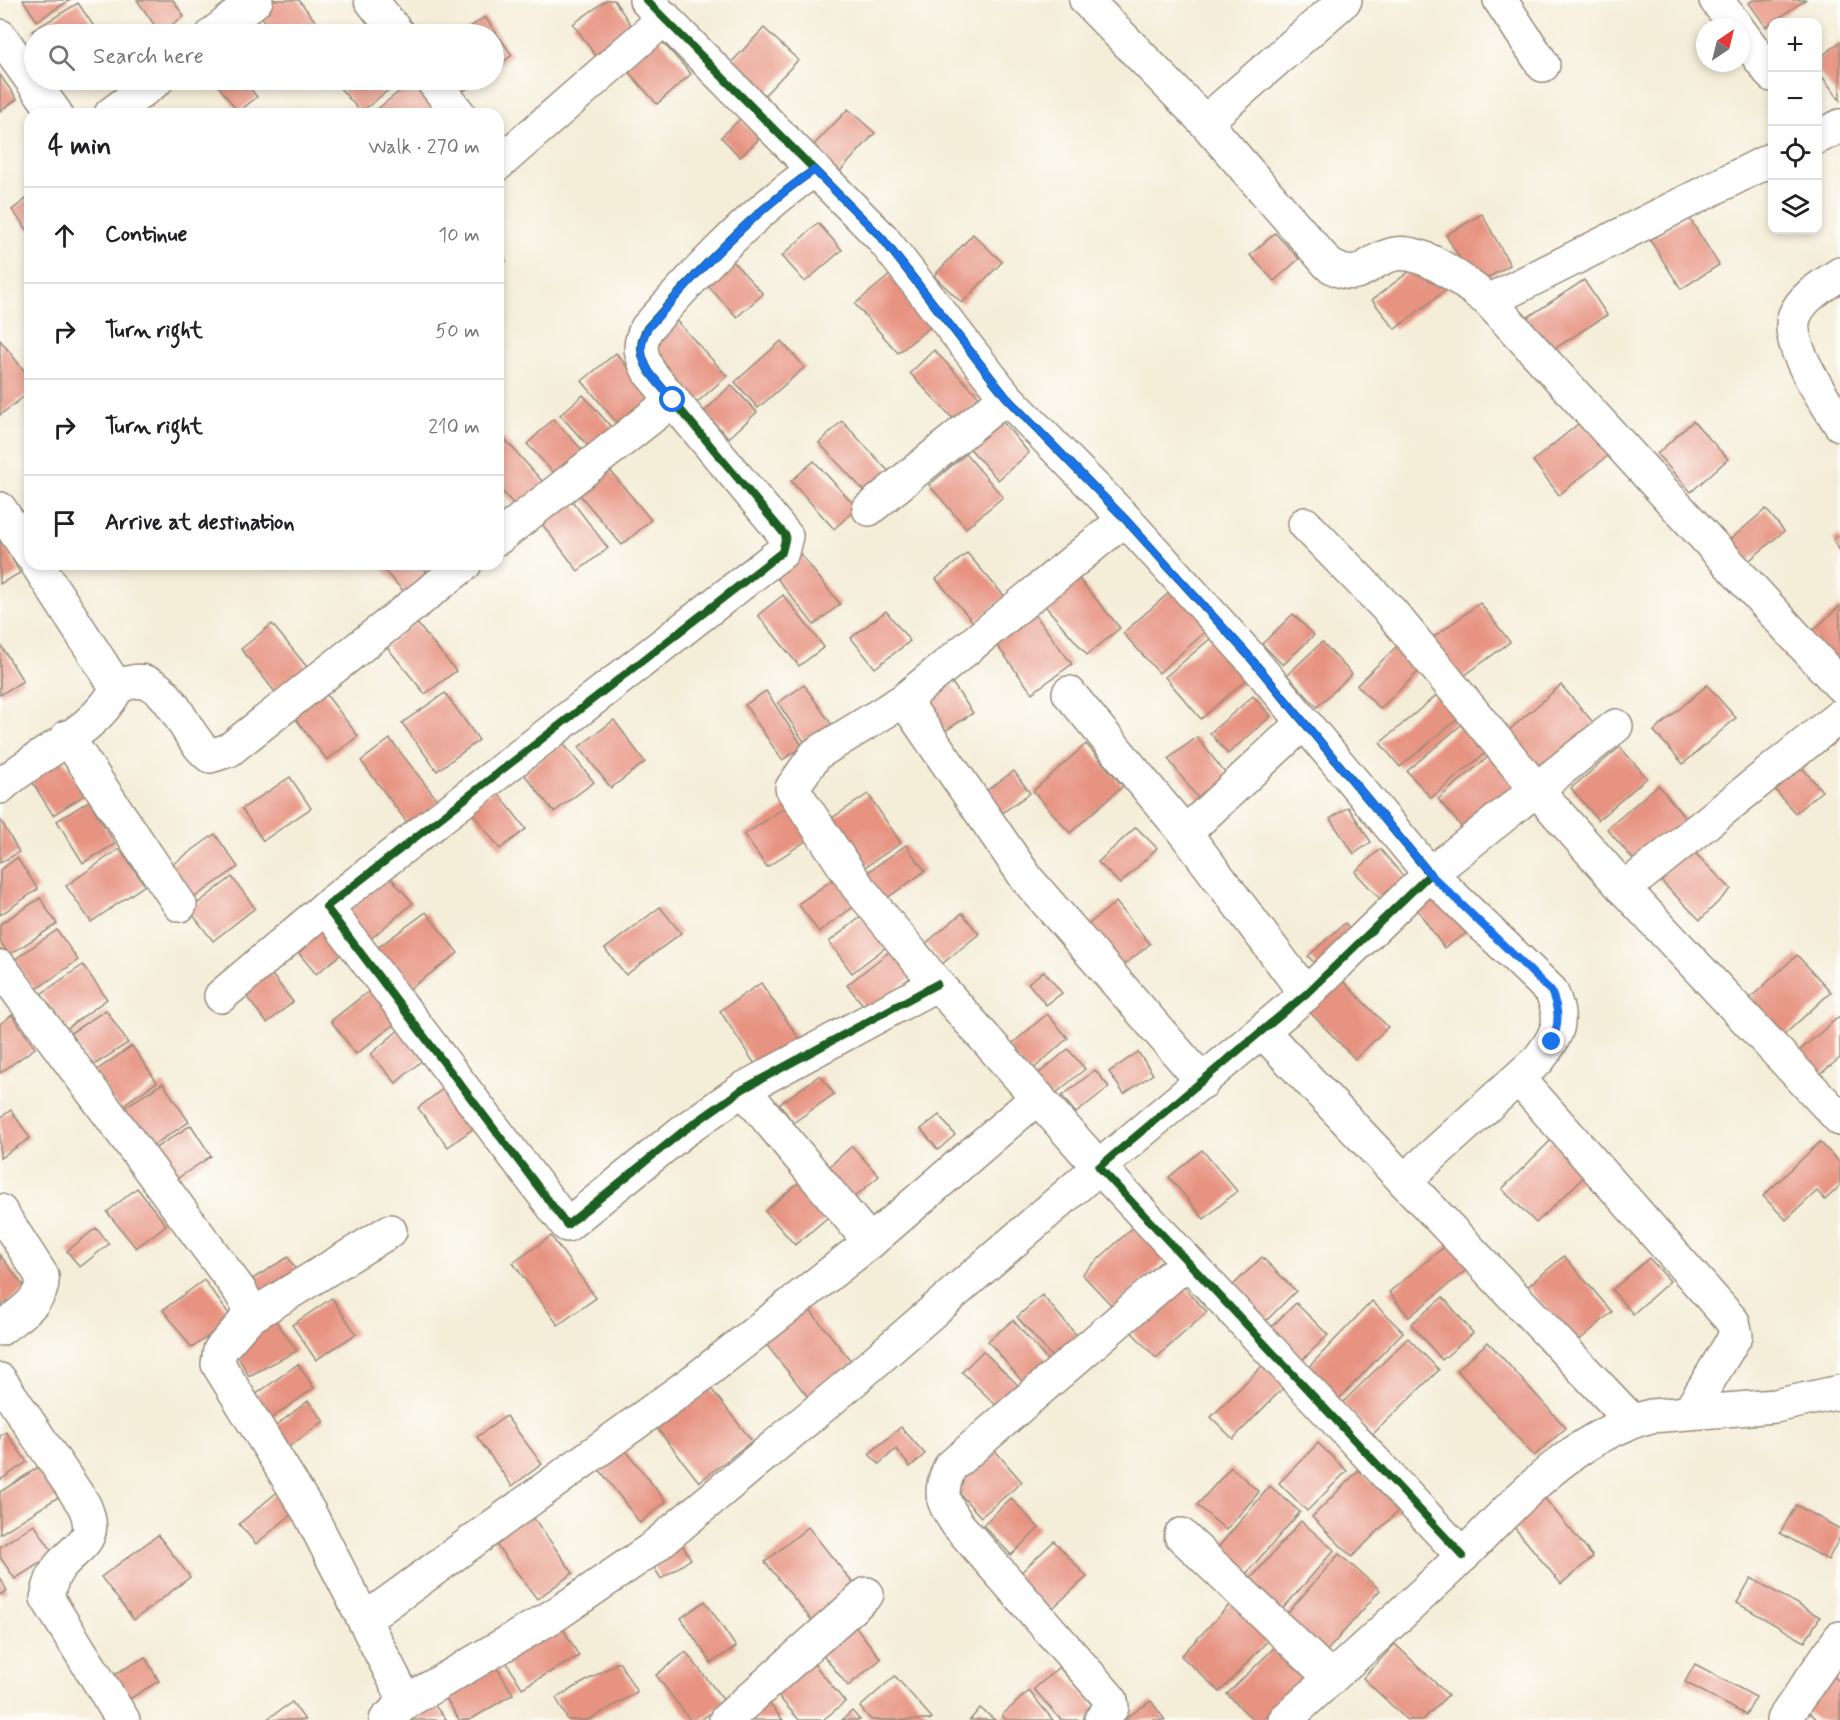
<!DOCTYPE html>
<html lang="en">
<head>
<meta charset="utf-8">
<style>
	body { margin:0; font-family:Mynerve,sans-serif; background:#f6f6f6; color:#202124 }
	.controls { position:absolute; right:18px; top:18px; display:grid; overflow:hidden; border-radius:12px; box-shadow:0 3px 9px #0003 }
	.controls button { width:54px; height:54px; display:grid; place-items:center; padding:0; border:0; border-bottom:2px solid #e0e0e0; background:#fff; color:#202124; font:30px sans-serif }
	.compass { position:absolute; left:1696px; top:18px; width:54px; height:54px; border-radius:50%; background:#fff; box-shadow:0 3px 9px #0003; rotate:35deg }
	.stop { position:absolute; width:18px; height:18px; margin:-14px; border:4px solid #1a73e8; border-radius:50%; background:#fff }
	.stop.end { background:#1a73e8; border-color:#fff; box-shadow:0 2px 6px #0008 }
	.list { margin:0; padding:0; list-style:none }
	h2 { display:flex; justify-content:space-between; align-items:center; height:78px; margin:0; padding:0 24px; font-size:26px }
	h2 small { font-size:20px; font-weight:400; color:#757577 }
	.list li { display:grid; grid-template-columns:39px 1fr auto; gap:18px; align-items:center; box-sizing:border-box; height:96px; padding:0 24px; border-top:2px solid #e0e0e0 }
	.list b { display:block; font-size:22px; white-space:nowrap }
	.list em { font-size:20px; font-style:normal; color:#757577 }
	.icon { flex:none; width:33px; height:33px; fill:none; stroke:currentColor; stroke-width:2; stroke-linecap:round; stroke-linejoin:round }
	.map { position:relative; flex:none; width:1840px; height:1720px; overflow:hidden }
	.search { position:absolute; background:#fff; box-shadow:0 3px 9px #0003; left:24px; top:24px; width:480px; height:66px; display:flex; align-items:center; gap:15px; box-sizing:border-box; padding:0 21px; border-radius:33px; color:#757577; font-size:22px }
	.panel { position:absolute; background:#fff; box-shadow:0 3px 9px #0003; left:24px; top:108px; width:480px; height:462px; border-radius:18px }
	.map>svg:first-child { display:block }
	.building { fill:#e79381 }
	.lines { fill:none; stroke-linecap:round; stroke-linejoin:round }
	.street-casing { stroke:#988c7b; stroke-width:36 }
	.secondary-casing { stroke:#988c7b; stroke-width:36 }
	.street { stroke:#fff; stroke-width:33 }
	.secondary { stroke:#fff; stroke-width:33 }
	.cycleway-casing { stroke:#fdfcf7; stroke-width:11 }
	.cycleway { stroke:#1b5e20; stroke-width:8 }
	.route { stroke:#1a73e8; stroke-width:8 }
</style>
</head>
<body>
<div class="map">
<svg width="1840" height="1720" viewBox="0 0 1840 1720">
	<rect width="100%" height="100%" fill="#fdfcf7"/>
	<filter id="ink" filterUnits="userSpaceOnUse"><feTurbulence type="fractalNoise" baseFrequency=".0167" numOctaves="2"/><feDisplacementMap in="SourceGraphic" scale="12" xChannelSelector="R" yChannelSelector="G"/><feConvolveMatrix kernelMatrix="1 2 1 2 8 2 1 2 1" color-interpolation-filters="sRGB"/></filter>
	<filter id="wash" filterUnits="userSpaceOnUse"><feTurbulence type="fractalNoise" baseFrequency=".008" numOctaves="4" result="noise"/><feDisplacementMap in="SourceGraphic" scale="24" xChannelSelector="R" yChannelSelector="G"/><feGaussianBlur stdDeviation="1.35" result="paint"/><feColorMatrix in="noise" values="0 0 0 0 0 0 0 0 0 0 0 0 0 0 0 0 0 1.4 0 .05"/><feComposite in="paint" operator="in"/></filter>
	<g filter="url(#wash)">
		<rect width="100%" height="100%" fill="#f4edd8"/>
		<g id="blocks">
			<g class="building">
				<path d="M23,0h47l-33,21z"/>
				<path d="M137,0h36l11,16 -24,17z"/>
				<path d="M274,0h25l26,34h-51l-16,-22z"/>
				<path d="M607,0h7l21,31 -38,27 -24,-34z"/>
				<path d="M1753,0h52l-39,27 -17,-24z"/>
				<path d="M78,3l21,31h-65l-2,-3z"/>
				<path d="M485,17l27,38 -18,14v-35h-34z"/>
				<path d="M764,28l34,32 -38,40 -34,-32z"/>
				<path d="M658,37l33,37 -34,30 -33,-37z"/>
				<path d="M1840,42v58l-22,-29v-12z"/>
				<path d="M0,75l17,24 -17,12z"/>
				<path d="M214,80h30l13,17 -19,15z"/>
				<path d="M348,80h53l-40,32 -22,-25z"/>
				<path d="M414,80h3l24,28 -8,6h-62z"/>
				<path d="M442,80h38l-26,17z"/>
				<path d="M848,109l27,24 -41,45 -28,-25z"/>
				<path d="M740,119l19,20 -19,18 -19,-20z"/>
				<path d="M30,196v37l-18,-23z"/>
				<path d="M1482,214l28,51 -35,20 -29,-50z"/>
				<path d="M1688,216l31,49 -38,24 -31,-49z"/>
				<path d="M818,223l24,27 -37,32 -23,-26z"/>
				<path d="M1275,233l24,26 -25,22 -24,-26z"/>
				<path d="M973,234l29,28 -40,41 -28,-27z"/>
				<path d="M498,252l8,9 -8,6z"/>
				<path d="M729,257l34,37 -26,23 -34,-36z"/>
				<path d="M1423,261l23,29 -51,39 -23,-29z"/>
				<path d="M891,274l43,50 -36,29 -43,-49z"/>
				<path d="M1584,280l23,35 -59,38 -23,-34z"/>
				<path d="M674,318l53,58 -34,30 -52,-58z"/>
				<path d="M0,340l30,38v14l-30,23z"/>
				<path d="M781,341l24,26 -47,41 -23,-26z"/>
				<path d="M934,350l47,49 -25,23 -46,-49z"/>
				<path d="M616,353l43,53 -33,28 -44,-53z"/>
				<path d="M731,385l26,27 -28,26 -25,-26z"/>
				<path d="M583,395l37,42 -22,20 -38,-42z"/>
				<path d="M997,415l32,38 -31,27 -33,-37z"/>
				<path d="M553,419l37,39 -27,25 -36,-39z"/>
				<path d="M1583,420l27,34 -51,41 -26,-34z"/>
				<path d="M842,421l48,52 -23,21 -48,-51z"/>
				<path d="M1693,421l35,38 -37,33 -34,-38z"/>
				<path d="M502,436l48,54 -27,24 -25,-27v-47z"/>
				<path d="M966,454l37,43 -37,31 -37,-43z"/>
				<path d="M814,461l43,47 -23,21 -43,-48z"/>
				<path d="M609,469l42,51 -29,25 -43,-51z"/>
				<path d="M572,501l36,47 -30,23 -36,-47z"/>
				<path d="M1766,509l18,22 -40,34 -18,-22z"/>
				<path d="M1840,535v16l-7,-12z"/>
				<path d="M0,538l20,35 -20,11z"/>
				<path d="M798,551l42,53 -26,21 -43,-54z"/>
				<path d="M967,553l38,44 -31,26 -38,-44z"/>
				<path d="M378,564h42l11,12 -23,20z"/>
				<path d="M1074,573l46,55 -33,27 -46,-54z"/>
				<path d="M1178,585l35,40 -54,48 -36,-40z"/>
				<path d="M783,595l41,52 -25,19 -41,-51z"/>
				<path d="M1480,603l30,39 -53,39 -30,-39z"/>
				<path d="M1840,606v62l-31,-34z"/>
				<path d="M886,611l24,30 -35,27 -24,-30z"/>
				<path d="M1032,611l40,53 -40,29 -39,-53z"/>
				<path d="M1293,614l21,21 -31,30 -21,-21z"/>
				<path d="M416,622l40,49 -31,23 -39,-48z"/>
				<path d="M272,624l39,48 -32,25 -38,-48z"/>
				<path d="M1217,633l36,41 -52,45 -36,-42z"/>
				<path d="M1322,642l30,32 -35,33 -30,-32z"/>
				<path d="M0,644l23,37 -23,14z"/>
				<path d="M1399,644l23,24 -42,41 -23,-24z"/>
				<path d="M948,677l25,36 -31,20 -25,-35z"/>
				<path d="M804,685l30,43 -27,18 -29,-43z"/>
				<path d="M1561,685l36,42 -55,46 -35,-41z"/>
				<path d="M1707,685l29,33 -53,46 -29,-33z"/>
				<path d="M322,689l36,47 -31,24 -36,-47z"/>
				<path d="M766,691l37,56 -21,13 -37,-55z"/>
				<path d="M445,693l34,47 -42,31 -35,-48z"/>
				<path d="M1439,693l20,25 -59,49 -20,-24z"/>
				<path d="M1253,696l18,20 -43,38 -18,-21z"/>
				<path d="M614,720l31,42 -34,26 -32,-41z"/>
				<path d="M1461,725l24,28 -54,45 -24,-27z"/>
				<path d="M1197,737l35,45 -29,23 -35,-46z"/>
				<path d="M390,739l49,63 -30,23 -48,-64z"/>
				<path d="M563,743l31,39 -40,30 -30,-38z"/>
				<path d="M1086,744l37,42 -53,47 -37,-42z"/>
				<path d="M1620,747l27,31 -49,42 -27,-32z"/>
				<path d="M1493,753l26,32 -55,45 -26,-31z"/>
				<path d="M61,756l24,39 -32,20 -24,-38z"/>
				<path d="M1792,756l30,35 -27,22 -30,-35z"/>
				<path d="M1014,771l16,22 -35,25 -16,-22z"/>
				<path d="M290,777l21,31 -48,33 -21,-32z"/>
				<path d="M1658,785l31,37 -50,44 -32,-37z"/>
				<path d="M495,789l31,40 -26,20 -31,-40z"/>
				<path d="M868,794l33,49 -45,30 -33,-49z"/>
				<path d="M89,801l26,43 -32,19 -26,-42z"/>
				<path d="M787,806l23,32 -43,29 -23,-32z"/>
				<path d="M1348,807l23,35 -17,12 -24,-35z"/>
				<path d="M0,819l19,33 -19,11z"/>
				<path d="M1136,827l21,21 -37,36 -22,-22z"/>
				<path d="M215,834l23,33 -53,37 -23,-32z"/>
				<path d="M906,845l19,26 -45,32 -19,-26z"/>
				<path d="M1688,846l43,43 -31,31 -43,-43z"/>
				<path d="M119,849l26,36 -54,37 -25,-36z"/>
				<path d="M1380,849l24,28 -24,22 -25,-27z"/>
				<path d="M17,858l21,31 -38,26v-45z"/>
				<path d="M838,876l19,28 -38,28 -21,-28z"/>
				<path d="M232,877l23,31 -42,33 -24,-31z"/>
				<path d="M390,877l23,26 -46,39 -24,-27z"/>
				<path d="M1436,886l32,46 -24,16 -32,-46z"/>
				<path d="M40,898l17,26 -48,31 -9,-14v-17z"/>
				<path d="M1116,902l34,42 -35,28 -34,-42z"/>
				<path d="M660,907l21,26 -55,42 -21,-26z"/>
				<path d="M871,909l24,31 -43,33 -23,-31z"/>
				<path d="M426,912l32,41 -54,40 -32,-41z"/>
				<path d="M962,913l17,21 -37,30 -16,-21z"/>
				<path d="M320,922l24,30 -28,22 -24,-29z"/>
				<path d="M1345,923l10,12 -36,33 -11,-12z"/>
				<path d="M57,930l21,30 -43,30 -21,-30z"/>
				<path d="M894,948l21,26 -47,37 -21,-26z"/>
				<path d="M1797,955l34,37 -47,43 -34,-37z"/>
				<path d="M83,965l24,34 -41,30 -25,-35z"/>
				<path d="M266,967l27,35 -26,21 -28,-36z"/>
				<path d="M1044,971l18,22 -16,12 -18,-22z"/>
				<path d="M1337,975l51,52 -33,32 -51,-53z"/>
				<path d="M761,983l39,57 -42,29 -38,-58z"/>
				<path d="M374,987l26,33 -44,34 -25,-33z"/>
				<path d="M106,1010l22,33 -37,24 -22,-33z"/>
				<path d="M1047,1014l21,24 -39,35 -22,-25z"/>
				<path d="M12,1015l23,33 -35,25v-49z"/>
				<path d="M1840,1016v42l-21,17 -20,-24z"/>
				<path d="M402,1027l25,29 -31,27 -25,-29z"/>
				<path d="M132,1046l25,36 -39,26 -24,-36z"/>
				<path d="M1068,1049l17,20 -36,30 -17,-20z"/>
				<path d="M1138,1052l15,22 -29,20 -15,-22z"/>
				<path d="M1095,1070l14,17 -33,26 -14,-17z"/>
				<path d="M820,1075l14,19 -41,29 -13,-19z"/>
				<path d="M163,1083l26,39 -43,28 -26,-40z"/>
				<path d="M448,1085l30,40 -30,22 -30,-39z"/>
				<path d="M11,1110l19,28 -30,20v-40z"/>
				<path d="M939,1115l16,20 -17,15 -17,-21z"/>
				<path d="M191,1125l20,31 -39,26 -21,-31z"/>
				<path d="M1552,1139l35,35 -51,49 -34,-34z"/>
				<path d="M1820,1142l20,21v23l-15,14 -8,-9 -31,29 -23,-24z"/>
				<path d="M852,1146l27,30 -30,26 -27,-29z"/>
				<path d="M1202,1150l35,41 -33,28 -35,-42z"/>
				<path d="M804,1178l29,35 -38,32 -30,-34z"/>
				<path d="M137,1188l29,37 -30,23 -29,-36z"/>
				<path d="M1139,1222l31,34 -56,52 -32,-34z"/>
				<path d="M96,1228l13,16 -29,23 -13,-16z"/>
				<path d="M551,1236l45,62 -38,27 -45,-62z"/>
				<path d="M1450,1242l20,25 -61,50 -20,-25z"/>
				<path d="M0,1255l26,34 -26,20z"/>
				<path d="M1564,1256l48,56 -36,31 -49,-56z"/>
				<path d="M288,1257l13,21 -38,24 -14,-21z"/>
				<path d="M1262,1257l34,34 -37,37 -34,-35z"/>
				<path d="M1649,1258l21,23 -37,33 -21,-24z"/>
				<path d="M1174,1277l33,35 -51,46 -32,-34z"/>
				<path d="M204,1280l28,38 -40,30 -29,-38z"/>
				<path d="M1042,1295l36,42 -24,22 -37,-42z"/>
				<path d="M1443,1297l30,36 -31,27 -31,-36z"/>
				<path d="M332,1298l24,36 -40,26 -24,-35z"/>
				<path d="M1372,1301l31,31 -66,69 -32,-30z"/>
				<path d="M1296,1303l32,32 -33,32 -32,-32z"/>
				<path d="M805,1304l51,63 -44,35 -50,-63z"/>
				<path d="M272,1315l25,36 -48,25 -17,-30z"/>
				<path d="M1013,1320l38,45 -25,21 -38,-45z"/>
				<path d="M1408,1338l31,32 -66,64 -31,-31z"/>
				<path d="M1488,1342l78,86 -32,28 -77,-86z"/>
				<path d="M983,1351l41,40 -21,21 -41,-40z"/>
				<path d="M298,1364l16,24 -46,33 -17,-23z"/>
				<path d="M1264,1364l22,21 -53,54 -22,-22z"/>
				<path d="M709,1386l43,55 -53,41 -43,-55z"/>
				<path d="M308,1401l16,20 -38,28 -16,-19z"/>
				<path d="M506,1416l36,48 -30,22 -35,-49z"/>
				<path d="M901,1427l24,27 -15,13 -14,-18 -17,15 -10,-10z"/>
				<path d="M6,1432l21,30 -27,18v-44z"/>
				<path d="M1318,1443l29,28 -40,40 -28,-28z"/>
				<path d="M991,1446l31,36 -41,35 -32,-35z"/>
				<path d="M625,1449l41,53 -26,21 -41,-54z"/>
				<path d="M40,1466l20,30 -60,38v-42z"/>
				<path d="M1231,1467l28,25 -33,38 -29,-25z"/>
				<path d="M1359,1470l41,39 -48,48 -40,-40z"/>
				<path d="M1270,1486l30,26 -56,64 -29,-25z"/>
				<path d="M281,1489l17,20 -42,35 -17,-20z"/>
				<path d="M1542,1495l51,62 -32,27 -51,-62z"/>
				<path d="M1011,1498l28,30 -28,27 -28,-30z"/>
				<path d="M1796,1505l44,24v8l-12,23 -48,-27z"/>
				<path d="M525,1506l48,67 -36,26 -49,-65z"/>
				<path d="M1301,1521l33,29 -54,62 -33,-29z"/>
				<path d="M34,1524l20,30 -39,25 -15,-22v-10z"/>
				<path d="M808,1527l48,60 -43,35 -48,-60z"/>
				<path d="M158,1535l32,42 -56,43 -33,-43z"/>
				<path d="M676,1535l15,24 -30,20 -15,-25z"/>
				<path d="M1054,1541l33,36 -41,37 -32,-35z"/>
				<path d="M1339,1554l41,36 -54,62 -41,-36z"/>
				<path d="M0,1577l7,14 -7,4z"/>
				<path d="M1751,1578l69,39 -15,25 -68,-39z"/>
				<path d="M1234,1600l38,36 -52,56 -39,-36z"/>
				<path d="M705,1601l31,46 -25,16 -30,-45z"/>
				<path d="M849,1618l32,41 -33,27 -33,-41z"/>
				<path d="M559,1622l20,34 -57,32 -20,-33z"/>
				<path d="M1279,1643l31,31 -47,46h-10l-26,-26z"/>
				<path d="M1395,1644l53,51 -25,25h-16l-44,-42z"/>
				<path d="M686,1652l39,50 -24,18h-11l-34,-45z"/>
				<path d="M145,1657l14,24 -41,25 -15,-25z"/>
				<path d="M810,1659l35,43 -22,18h-24l-26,-30z"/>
				<path d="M619,1662l18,30 -48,28h-21l-12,-22z"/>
				<path d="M494,1663l19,31 -43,26h-11l-16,-27z"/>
				<path d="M1695,1664l61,33 -10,18 -61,-33z"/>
				<path d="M1059,1667l38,43 -12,10h-24l-27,-31z"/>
				<path d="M1831,1674l9,8v38h-23l-14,-12z"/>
				<path d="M895,1676l37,42 -3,2h-58l-11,-13z"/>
				<path d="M1029,1691l24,29h-47l-4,-5z"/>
				<path d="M764,1697l19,23h-46z"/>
				<path d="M428,1698l19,22h-42z"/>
				<path d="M1151,1701l14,19h-42z"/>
				<path d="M292,1702l13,18h-39z"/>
				<path d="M980,1708l15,12h-25z"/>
				<path d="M852,1711l8,9h-18z"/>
			</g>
		</g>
	</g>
	<g filter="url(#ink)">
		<use href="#blocks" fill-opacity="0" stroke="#988c7b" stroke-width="1.5"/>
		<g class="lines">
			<defs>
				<g id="street">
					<path d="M371,0l27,34"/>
					<path d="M646,0l236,238 124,159 119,122 123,136 182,219 -124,120 -207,173 364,389"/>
					<path d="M1500,0l43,65"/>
					<path d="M1716,0l21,27"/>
					<path d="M1741,33l31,42"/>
					<path d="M213,34l43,-34"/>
					<path d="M0,36l56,78"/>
					<path d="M432,80l27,34"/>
					<path d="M111,114l46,-34"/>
					<path d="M1205,122l140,-122"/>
					<path d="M1818,137l22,-11"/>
					<path d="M498,164l167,-146"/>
					<path d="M814,170c-64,44 -115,100 -167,158 -10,18 -6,27 2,44l137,164 -4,16 -456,355 241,318 115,-93 61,-43 194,-105"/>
					<path d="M1840,274c-16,11 -37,22 -45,41 -12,28 30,85 45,109"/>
					<path d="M1489,301l283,-142"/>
					<path d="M0,509l30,45"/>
					<path d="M869,509l137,-112"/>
					<path d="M1305,524l86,88 145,177 88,100 216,230"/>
					<path d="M498,538l175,-138"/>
					<path d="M117,688c51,-29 62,46 93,68l19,-6 236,-186"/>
					<path d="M1069,693l116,140 121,161"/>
					<path d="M904,700l123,179 176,203"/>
					<path d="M67,737l113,168"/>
					<path d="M0,787c36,-34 95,-54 117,-99l-80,-124"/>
					<path d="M1185,833l118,-110"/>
					<path d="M1624,889l216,-173"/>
					<path d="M0,967l240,324 7,13 1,14 -28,32 -2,14 91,148 97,190 -20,18"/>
					<path d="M221,996l105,-89"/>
					<path d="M1263,1032l369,389"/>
					<path d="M1519,1079l214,243 3,13 -46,76"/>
					<path d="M1404,1181l135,-122c19,-25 26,-38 12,-68l-121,-117 186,-148"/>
					<path d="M0,1211l42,65c3,25 -25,39 -42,53"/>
					<path d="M870,1242l168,-145"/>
					<path d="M248,1318l142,-87"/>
					<path d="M0,1380l84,125c16,36 -5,38 -25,62 -7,10 -10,20 -12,31l76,122"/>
					<path d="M1181,1535l150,143"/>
					<path d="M364,1620l335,-243 171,-135 -127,-153"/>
					<path d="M406,1702l152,-89 92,-63 197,-164 252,-219 -162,-183 -79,-97 -66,-99 24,-34 88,-54 221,-181"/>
					<path d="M726,1720l141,-126"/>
					<path d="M1101,1720l11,-13 -1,-7 -153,-175c-16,-24 -20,-30 -8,-58l237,-205"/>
					<path d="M1783,1720l57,-82"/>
				</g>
				<g id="secondary">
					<path d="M1086,0l119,122 124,143c34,20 35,-5 66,-11 31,-5 71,30 94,47l351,384"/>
					<path d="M1285,1720c54,-49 108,-98 162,-149 61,-58 118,-133 204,-155l124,-10 65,-14"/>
				</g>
			</defs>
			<use href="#street" class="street-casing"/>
			<use href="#secondary" class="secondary-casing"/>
			<use href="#street" class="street"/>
			<use href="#secondary" class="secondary"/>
			<defs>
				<g id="cycleway">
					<path d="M646,0l236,238 124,159 119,122 123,136 182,219 -124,120 -207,173 364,389"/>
					<path d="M814,170c-64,44 -115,100 -167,158 -10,18 -6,27 2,44l137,164 -4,16 -456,355 241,318 115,-93 61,-43 194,-105"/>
				</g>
			</defs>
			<use href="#cycleway" class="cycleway-casing"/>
			<use href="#cycleway" class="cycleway"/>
		</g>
	</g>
	<g class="lines" filter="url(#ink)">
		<path class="route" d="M673,400c-19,-22 -43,-41 -25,-72 51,-58 102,-114 166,-158l68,68 124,159 119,122 123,136 182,219 121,117c8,19 9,31 1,51"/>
	</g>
</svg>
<div class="controls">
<button>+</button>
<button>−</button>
<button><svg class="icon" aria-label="locate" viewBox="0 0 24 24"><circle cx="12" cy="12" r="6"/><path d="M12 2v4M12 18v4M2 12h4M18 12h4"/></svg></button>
<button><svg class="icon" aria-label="layers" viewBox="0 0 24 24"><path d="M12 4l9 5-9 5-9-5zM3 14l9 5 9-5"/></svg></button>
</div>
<svg class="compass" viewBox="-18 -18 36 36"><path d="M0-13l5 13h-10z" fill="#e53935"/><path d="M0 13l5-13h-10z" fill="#757577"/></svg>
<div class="stop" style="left:673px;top:400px"></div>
<div class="stop end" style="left:1552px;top:1042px"></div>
<div class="search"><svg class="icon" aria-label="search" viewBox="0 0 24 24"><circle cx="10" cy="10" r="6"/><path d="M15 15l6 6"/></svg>Search here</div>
<section class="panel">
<h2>4 min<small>Walk · 270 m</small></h2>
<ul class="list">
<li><svg class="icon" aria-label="ahead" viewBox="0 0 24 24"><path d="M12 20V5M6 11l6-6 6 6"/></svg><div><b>Continue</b></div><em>10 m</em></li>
<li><svg class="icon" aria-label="right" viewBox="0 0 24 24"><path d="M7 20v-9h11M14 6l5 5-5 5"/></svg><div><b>Turn right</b></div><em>50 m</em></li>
<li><svg class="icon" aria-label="right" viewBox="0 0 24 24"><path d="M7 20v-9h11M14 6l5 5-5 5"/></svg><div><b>Turn right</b></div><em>210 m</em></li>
<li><svg class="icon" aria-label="arrive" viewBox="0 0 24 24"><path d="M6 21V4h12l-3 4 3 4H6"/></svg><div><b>Arrive at destination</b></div></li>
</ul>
</section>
</div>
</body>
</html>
